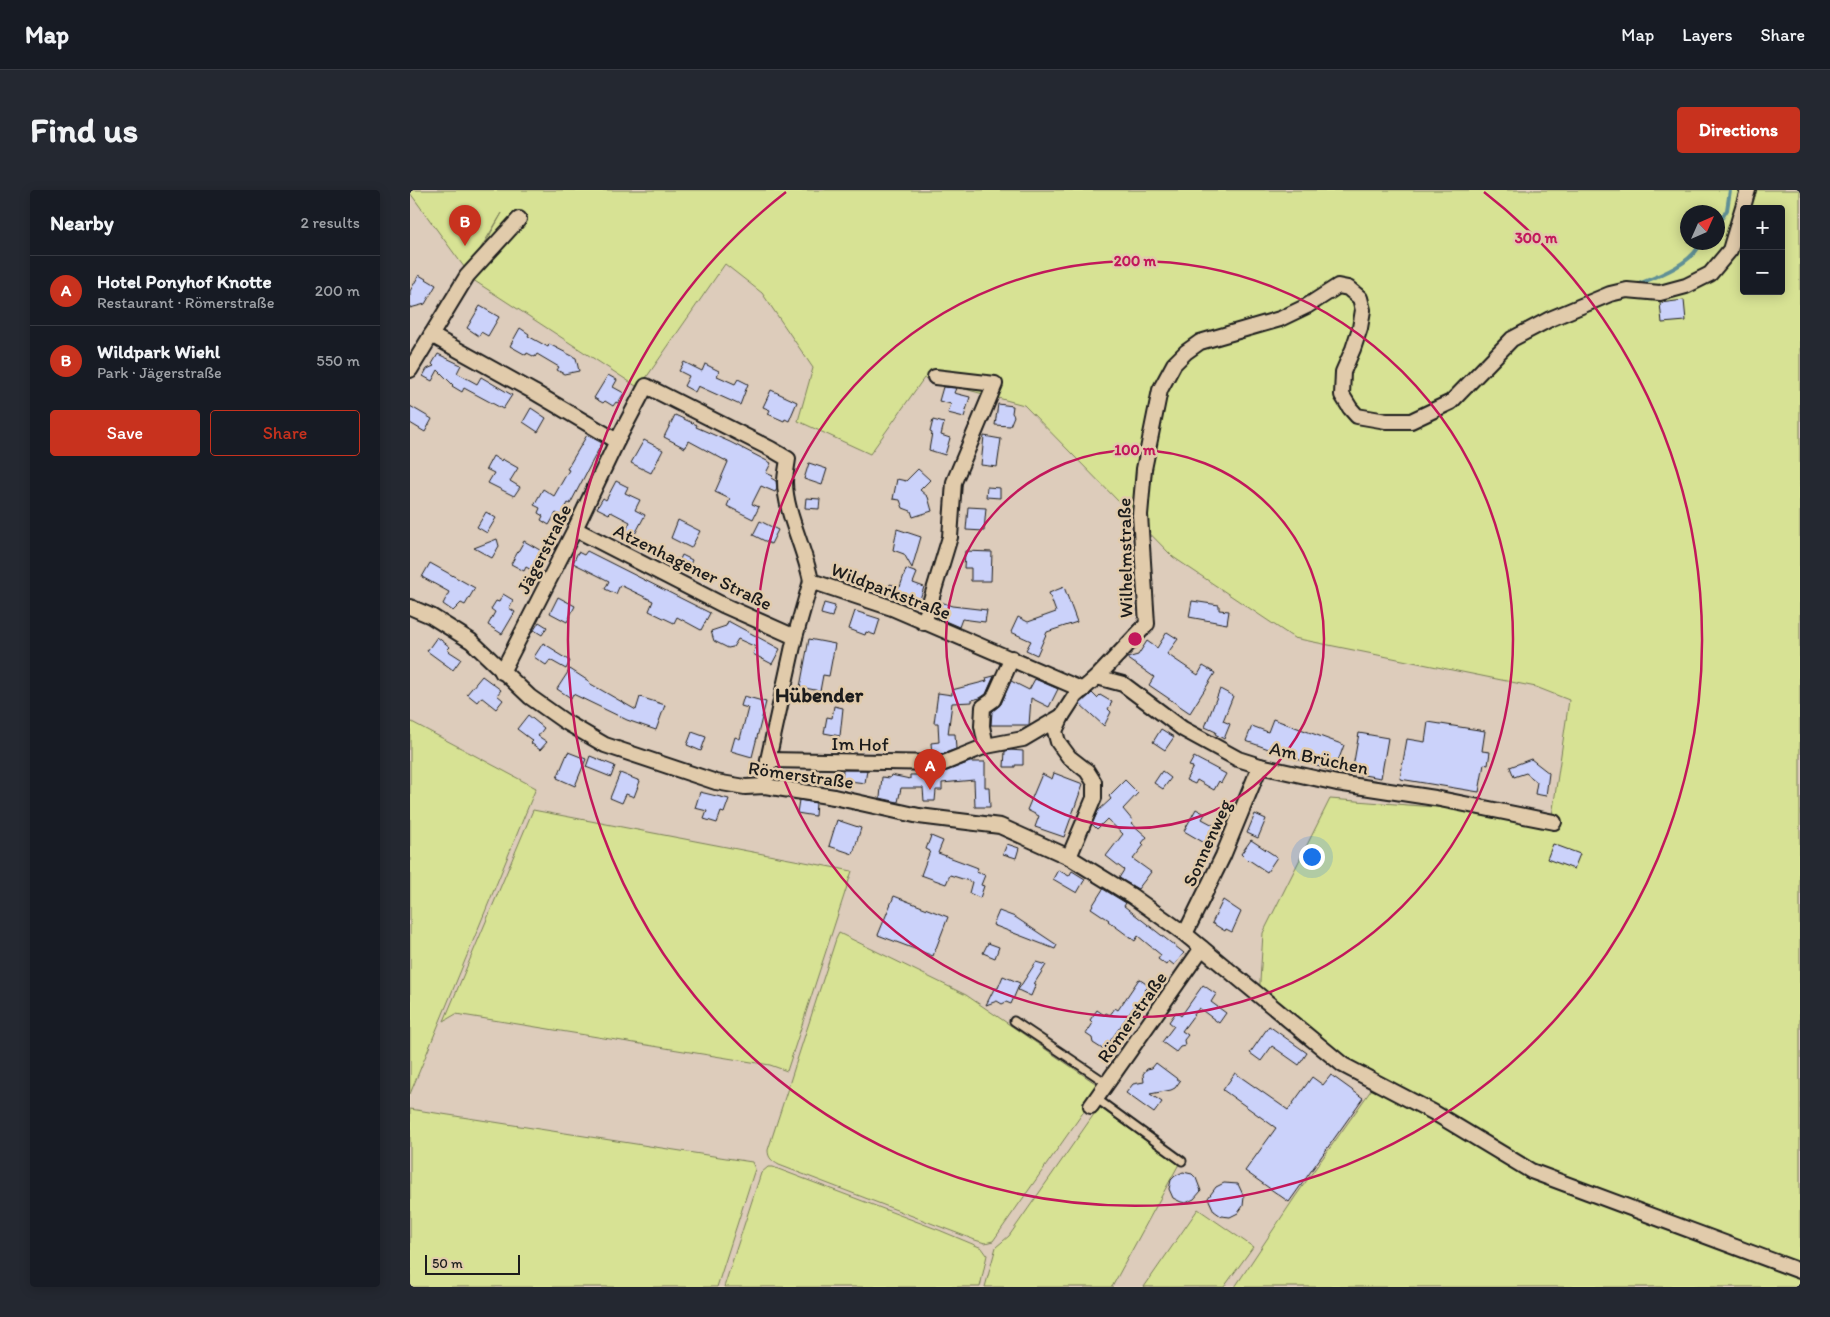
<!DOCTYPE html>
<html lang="en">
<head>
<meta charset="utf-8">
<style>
	body { margin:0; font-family:Itim,sans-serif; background:#242831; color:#f1f3f6 }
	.controls { position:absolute; right:15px; top:15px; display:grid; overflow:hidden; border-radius:5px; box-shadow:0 2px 12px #0003 }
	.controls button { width:45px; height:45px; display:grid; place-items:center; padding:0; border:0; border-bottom:1px solid #363941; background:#171b24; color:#f1f3f6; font:25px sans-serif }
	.compass { position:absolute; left:1270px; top:15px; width:45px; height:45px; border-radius:50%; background:#171b24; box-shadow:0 2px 12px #0003; rotate:45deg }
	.scale { position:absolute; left:15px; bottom:12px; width:95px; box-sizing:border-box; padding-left:5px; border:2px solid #1c1c1c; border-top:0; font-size:14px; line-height:18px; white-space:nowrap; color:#1c1c1c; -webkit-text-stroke:4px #e1cbab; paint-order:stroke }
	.you { position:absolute; left:901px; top:666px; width:18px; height:18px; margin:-12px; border:4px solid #fff; border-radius:50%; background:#1a73e8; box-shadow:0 0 0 8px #1a73e833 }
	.badge { display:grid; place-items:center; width:32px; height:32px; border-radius:50%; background:#c8321e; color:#fff; font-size:16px; font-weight:700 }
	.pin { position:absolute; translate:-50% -41px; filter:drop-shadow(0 1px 2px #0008) }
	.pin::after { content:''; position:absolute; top:26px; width:18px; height:15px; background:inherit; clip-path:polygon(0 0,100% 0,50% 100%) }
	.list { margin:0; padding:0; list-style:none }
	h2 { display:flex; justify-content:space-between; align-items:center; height:65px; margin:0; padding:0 20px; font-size:21px }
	h2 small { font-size:16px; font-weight:400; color:#9ea1a6 }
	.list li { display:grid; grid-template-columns:32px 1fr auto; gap:15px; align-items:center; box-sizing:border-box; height:70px; padding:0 20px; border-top:1px solid #363941 }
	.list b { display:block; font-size:19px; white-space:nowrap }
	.list p { margin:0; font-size:16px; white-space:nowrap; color:#9ea1a6 }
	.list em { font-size:16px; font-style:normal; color:#9ea1a6 }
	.actions { display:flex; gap:10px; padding:15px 20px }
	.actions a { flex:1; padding:11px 0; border:1px solid #c8321e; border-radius:5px; text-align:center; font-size:18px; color:#c8321e }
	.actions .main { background:#c8321e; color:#fff }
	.map { position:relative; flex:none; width:1390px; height:1097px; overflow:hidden; border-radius:5px }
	header { display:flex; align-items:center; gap:30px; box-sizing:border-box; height:70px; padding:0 25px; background:#171b24; border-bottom:1px solid #363941 }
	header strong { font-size:24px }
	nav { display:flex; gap:28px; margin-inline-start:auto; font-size:18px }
	.intro { display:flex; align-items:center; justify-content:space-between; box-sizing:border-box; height:120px; padding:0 30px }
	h1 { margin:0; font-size:35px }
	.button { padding:12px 22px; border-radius:5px; background:#c8321e; color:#fff; font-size:18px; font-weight:700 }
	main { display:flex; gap:30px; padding:0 30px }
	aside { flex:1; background:#171b24; border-radius:5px; box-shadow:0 2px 12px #0003 }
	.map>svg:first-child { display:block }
	.green { fill:#d7e294; stroke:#7a7f58; fill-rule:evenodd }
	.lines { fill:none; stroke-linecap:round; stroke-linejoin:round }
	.stream { stroke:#609096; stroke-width:4 }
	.building { fill:#cbd2fa; stroke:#1c1c1c }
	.service-casing { stroke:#1c1c1c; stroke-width:11 }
	.minor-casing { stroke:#1c1c1c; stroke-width:18 }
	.service { stroke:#e1cbab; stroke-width:7 }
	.minor { stroke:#e1cbab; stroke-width:14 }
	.ring { fill:none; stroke:#c2185b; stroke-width:2.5 }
	.labels { text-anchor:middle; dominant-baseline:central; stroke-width:5; stroke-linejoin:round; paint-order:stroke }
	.street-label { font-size:19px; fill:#1c1c1c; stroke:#e1cbab }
	.quarter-label { font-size:21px; font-weight:bold; fill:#1c1c1c; stroke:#e1cbab }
	.centre { fill:#c2185b; stroke:#e1cbab; stroke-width:2.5 }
	.ring-label { font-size:15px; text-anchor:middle; font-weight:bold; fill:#c2185b; stroke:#e1cbab; stroke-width:5; stroke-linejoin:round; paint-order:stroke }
</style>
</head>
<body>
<header>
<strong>Map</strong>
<nav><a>Map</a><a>Layers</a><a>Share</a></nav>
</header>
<div class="intro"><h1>Find us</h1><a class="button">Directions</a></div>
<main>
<aside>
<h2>Nearby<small>2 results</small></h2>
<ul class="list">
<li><span class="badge">A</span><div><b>Hotel Ponyhof Knotte</b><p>Restaurant · Römerstraße</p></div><em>200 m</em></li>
<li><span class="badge">B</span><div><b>Wildpark Wiehl</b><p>Park · Jägerstraße</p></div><em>550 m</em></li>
</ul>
<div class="actions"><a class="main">Save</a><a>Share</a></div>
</aside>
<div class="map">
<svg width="1390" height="1097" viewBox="0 0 1390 1097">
	<rect width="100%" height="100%" fill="#dcb"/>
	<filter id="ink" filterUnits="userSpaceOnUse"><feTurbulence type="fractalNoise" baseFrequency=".02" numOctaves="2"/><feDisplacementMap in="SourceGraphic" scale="10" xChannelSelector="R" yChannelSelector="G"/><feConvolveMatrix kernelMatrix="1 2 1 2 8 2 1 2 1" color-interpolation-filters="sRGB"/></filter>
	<g filter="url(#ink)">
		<g class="green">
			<path d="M0,0h1390v1097h-565l60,-90 79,-111 -115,-88 4,-65 67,-134 222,17 17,-116 -33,-13 -242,-49 -121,-81 -149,-152 -100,-27 -54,76 -72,-33 15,-53 -51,-75 -37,-29 -86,124 -172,-112 35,-63 -35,58 -57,-78zM1334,19h37v82h-37zM1278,22h30v30h-30z"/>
			<path d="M0,531l126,67 -126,306z"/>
			<path d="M123,620l319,61 -65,200 -17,-6 -314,-51 -12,7z"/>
			<path d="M429,743l127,62 135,92 -108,154 -8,2 -10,-3 -196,-75c-7,-4 -11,-7 -11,-15l68,-211z"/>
			<path d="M689,917l80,57 -67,123h-127l11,-40 13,-11z"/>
			<path d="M0,919l342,53 3,7 -38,118h-307z"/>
			<path d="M358,977h5l166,63 43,18 5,7 -7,32h-256l37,-114z"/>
			<path d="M788,1019l55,38 -29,40h-80z"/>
		</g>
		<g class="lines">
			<g class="stream">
				<path d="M1308,34l9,-14 3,-20"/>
				<path d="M1226,95c20,-8 57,-21 65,-43"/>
			</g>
		</g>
		<g class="building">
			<path d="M9,85l17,10 -11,19 -15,4v-17z"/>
			<path d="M1274,110l2,21 -24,2 -2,-20z"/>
			<path d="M70,116l19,11 -11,19 -7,-4 -2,4 -12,-8z"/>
			<path d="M110,138l9,6 -1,2 20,11 1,-3 27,14 3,13 -15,3 -7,-4 2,-3 -22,-13 -2,3 -8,-4 -1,2 -16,-9z"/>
			<path d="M28,164l23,11 -4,8 20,11 4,-7 31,18 -9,14 -39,-21 -2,4 -10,-6 1,-1 -15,-15 -6,11 -9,-5 4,-7 7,-3 -2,-2z"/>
			<path d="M274,172l18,9 3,-7 14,7 -2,5 18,8 3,-5 10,5 -8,21 -42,-19 -3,6 -11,-6 5,-10 -10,-5z"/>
			<path d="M198,185l9,5 -4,7 11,6 -6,10 -2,-1 -3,4 -8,-5 -2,2 -9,-5z"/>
			<path d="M533,197l13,1 -2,5 16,4 -6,20 -16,-4 3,-9 -12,-3z"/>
			<path d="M361,200l26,12 -8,19 -4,-2 -1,2 -16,-7 2,-4 -7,-3z"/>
			<path d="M588,214l15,2 -1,7 2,3 -4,10 -15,-1z"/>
			<path d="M0,216l22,13 -7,13 -15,-9z"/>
			<path d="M121,218l15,10 -8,14 -15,-10z"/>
			<path d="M265,225l22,10 -1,2 34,15 41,21 -5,10 7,3 -2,2 5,3 1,8 -2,3 -14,-6 -9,18 7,3 -6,12 -26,-13 3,-7 -15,-7 13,-30 -39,-21 -4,7 -21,-11z"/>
			<path d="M523,230l11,3 -3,12 9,3 -5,17 -16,-5 3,-17 -2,-1z"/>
			<path d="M177,245l15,8 -32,61 -2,-1 -7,13 -5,-3 -7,12 -8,-5 2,-4 -5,-3 2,-5 -6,-3 9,-16 11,7 15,-26 -2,-1z"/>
			<path d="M574,246l17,3 -4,28 -16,-2z"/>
			<path d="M234,250l19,10 -12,23 -20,-10z"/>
			<path d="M83,266l8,5 1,-2 16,9 -8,13 10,6 -6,9 -26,-13 6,-10 -8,-4z"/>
			<path d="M399,273l18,6 -5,16 -18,-6z"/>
			<path d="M508,279l12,11 -10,10 8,7 4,14 -19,6 -2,-6 -8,-3 -3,-8 -7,-1 4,-20 9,2z"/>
			<path d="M206,291l12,6 -3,6 15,7 -5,10 10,5 -11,21 -8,-5 4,-9 -19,-10 -2,2 -12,-6 6,-10 3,2z"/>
			<path d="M577,297l13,1v10l-14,-1z"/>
			<path d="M396,308l14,1 -1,10 -14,-1z"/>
			<path d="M558,317l18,1 -2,23 -18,-1z"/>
			<path d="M76,322l10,6 -9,15 -10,-6z"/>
			<path d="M268,330l22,11 -9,17 -20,-10z"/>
			<path d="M350,331l18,9 -7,14 -18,-9z"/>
			<path d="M487,339l24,8 -9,31 -8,-14 -11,-4z"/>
			<path d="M87,349l2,7 -7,12 -18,-10z"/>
			<path d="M114,351l21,12 -10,19 -9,-5 -2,4 -13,-7z"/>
			<path d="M177,361l123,62 -9,17 -24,-13 -3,6 -25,-12 4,-10 -33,-16 -4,9 -11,-5 4,-8 -36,-18 5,-11 6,3z"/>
			<path d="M555,361l27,1 -1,29h-20v-13h-7z"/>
			<path d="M272,365l10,5 -4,9 -10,-5z"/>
			<path d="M20,373l45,25 -10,17 -4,-2 -8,8 -10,-7 6,-12 -27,-15z"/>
			<path d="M496,379l11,4 -4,10 11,4 -6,18 -31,-11 3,-10 10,3z"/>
			<path d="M654,397l13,35 -30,10 -10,23 -11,-5 5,-9 -20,-9 7,-15 10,5 28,-10 -7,-19z"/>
			<path d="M93,404l10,6 -4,8 6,4 -13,22 -14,-9 7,-13 -4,-3 5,-8 3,1z"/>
			<path d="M148,407l17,9 -8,16 -17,-9z"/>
			<path d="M782,411l27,4v5l10,1 -2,13 -38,-7z"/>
			<path d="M531,412l11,4 35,4 -2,12 -23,-3 -3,8 -23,-10z"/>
			<path d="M414,413l11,3 -3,11 -11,-3z"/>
			<path d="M445,421l25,8 -5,16 -9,-3 -1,3 -16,-6z"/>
			<path d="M318,431l52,28 -8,15 -19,-10 3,-7 -18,-8 -5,8 -5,1 -14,-7 -3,-10 15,-5z"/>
			<path d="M129,432l8,5 -5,8 -8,-5z"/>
			<path d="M757,442l11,7 -11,15 31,21 5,-9 12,7 -25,40 -41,-28 5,-8 -27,-19 11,-3 9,-14 10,7z"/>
			<path d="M27,447l13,10 -3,3 14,9 -8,11 -26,-19z"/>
			<path d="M399,449l26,5 -6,32 -6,-1 -3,16 -20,-4z"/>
			<path d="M133,453l13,8 -1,1 15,9 -4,8 -16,-9 -4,5 -12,-8z"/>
			<path d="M160,479l20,13 -1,1 47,27 4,-13 25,8 -9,25 -29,-10 -54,-26 -2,4 -14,-9z"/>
			<path d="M72,486l19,14 -4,5 6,5 -7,9 -15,-12 -4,5 -10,-8z"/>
			<path d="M584,486l-8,18 -6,4 -8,2v2l-20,1 -4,31h7l1,15 -14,5h-10l-1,-11 8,-1 -1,-19h-4l4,-30 14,2v-5l35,-9 -1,-3z"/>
			<path d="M625,489l23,10 -9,18 -18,-9 -2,27h-38l1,-13 9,-8 10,-23 18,9z"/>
			<path d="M810,499l13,7 -10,25 7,3 -6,15 -9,-5 1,-2 -11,-5z"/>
			<path d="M682,503l5,5 3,-3 12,7 -4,7 3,3 -7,14 -24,-22z"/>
			<path d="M334,506l22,6 -14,55 -21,-6 4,-14 5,2 8,-31 -7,-2z"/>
			<path d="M424,516l9,2 -3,28 -16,-3 3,-16 5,1z"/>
			<path d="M118,525l16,13 -6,8 9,6 -7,8 -9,-7 2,-2 -16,-12z"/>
			<path d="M863,529l71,26 -10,27 -88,-31 6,-15 16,6z"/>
			<path d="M1018,532l57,9 -3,20 8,1 -2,13 -4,-1 -5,28 -79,-13 7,-40 18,3z"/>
			<path d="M751,539l13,8 -9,13 -12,-8z"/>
			<path d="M282,542l14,5 -5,14 -14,-6z"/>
			<path d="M949,543l29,5 -7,40 -29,-5z"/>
			<path d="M600,560l13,1v14h-8v2h-11l1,-16z"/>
			<path d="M158,562l18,7 -11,27 -18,-8z"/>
			<path d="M180,566l25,10 -4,11 -25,-10z"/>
			<path d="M784,567l32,17 -5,9 -2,-2 -5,9 -17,-10 -2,4 -9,-4 7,-13 -4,-1z"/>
			<path d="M1121,569l18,14 -3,23 -11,-2 2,-12 -11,-9 -12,4 -4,-10z"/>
			<path d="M560,572h15v25h4l1,20h-15l-1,-27 -32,3v7h-6l-1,11h-11l-1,-13h-22l-3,14 -18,-4 2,-21 8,1 1,-3 19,4v-4h12v-4h25z"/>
			<path d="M433,580h24l-2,13 -23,-3z"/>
			<path d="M752,581l9,7 -8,11 -9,-6z"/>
			<path d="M210,583l20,8 -6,16 -8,-3 -4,9 -12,-5z"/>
			<path d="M644,583l29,11 -19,53 -29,-10 4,-11 -12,-6 15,-36 10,5z"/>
			<path d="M715,590l13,13 -15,16 10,12 -2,2 16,14 -5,6 2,2 -11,14 18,13 -13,17 -19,-11 5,-8 -18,-14 17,-22 -16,-15 -10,10 -5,-5 6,-13 13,-12 -2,-3z"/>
			<path d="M290,602l29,7 -5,14 -3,-1 -4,11 -13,-4 3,-8 -12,-3z"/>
			<path d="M389,610l17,3 -1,13 -18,-3z"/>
			<path d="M786,619l9,5 -3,5 15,8 -9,18 -24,-14z"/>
			<path d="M845,624l11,5 -8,19 -11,-5z"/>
			<path d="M427,630l24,8 -8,26 -24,-8z"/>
			<path d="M521,646l12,5 -5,12 35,13 5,2 -2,4 9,3 -4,10 3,1 -4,12 -11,-5 3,-11 -22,-7 -4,9 -25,-9 9,-24 -4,-2z"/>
			<path d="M841,650l26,17 -10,15 -18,-12 -1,1 -7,-7z"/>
			<path d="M597,654l12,4 -3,10 -13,-4z"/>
			<path d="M1143,654l27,10 -6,15 -27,-10z"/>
			<path d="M648,680l11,6 3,-5 13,8 -8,14 -24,-14z"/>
			<path d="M693,699l23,14 -2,3 60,47 -10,12 -5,-4 -3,4 -8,-6 3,-4 -23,-19 -3,5 -27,-20 1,-1 -18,-12z"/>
			<path d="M484,706l54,21 -15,39 -55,-21z"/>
			<path d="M813,710l18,12 -9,20 -6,-3 -1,2 -13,-8z"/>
			<path d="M589,721l16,6 42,28 -2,4 -62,-24z"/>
			<path d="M578,753l11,4 -4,11 -12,-5z"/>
			<path d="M626,772l10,3 -12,19h2l-5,12 -13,-6z"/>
			<path d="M593,786l17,7 -9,21 -5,-2 -4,2 -5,-3 -11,4 8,-16 4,-1z"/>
			<path d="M729,789l10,7 -4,4 7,5 -11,16 -7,-4 -30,43 -11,-7 -1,-5 -6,-4 7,-11 -3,-3 7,-10 7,5 2,-2 4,2 5,-7 3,2z"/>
			<path d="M793,795l13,9 -5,8 15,11 -7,10 -20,-15 -17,23 6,4 -4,5 1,6 -5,1 -4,5 -14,-10 12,-16 -5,-4 7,-10 5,4z"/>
			<path d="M859,836l38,27 -8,12 -27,-19 -11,15 -11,-8z"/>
			<path d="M746,873l24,18 -5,7 -4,2 -21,4 12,8 -8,11 -28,-20 7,-9 11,-2 -1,-8 4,-5 5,-1z"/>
			<path d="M825,883l53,37 24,-33 11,8 8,-10 32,23 -74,104 -44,-31 31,-43 -53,-38z"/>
			<path d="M773,982l9,2 4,4 5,13 -7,8 -8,4 -5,-1 -8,-4 -4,-9 2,-9 4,-4z"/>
			<path d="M814,993l14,1 6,13 -1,9 -5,7 -8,4 -9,-1 -7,-5 -6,-13 8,-11z"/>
		</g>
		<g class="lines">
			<defs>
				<g id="service">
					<path d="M604,831l94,63"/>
					<path d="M687,909l85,62"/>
				</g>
				<g id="minor">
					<path d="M21,145l103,57 83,49 29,-55 125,63 17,10c-1,8 -3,16 -3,23 0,30 20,67 26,99l81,27 191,82"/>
					<path d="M0,180l57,-94 52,-57"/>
					<path d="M165,339l148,76 72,32 -27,123 -3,26"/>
					<path d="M0,417l21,9 40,25 59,56 34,24 41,24 111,37 29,5 20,-1 69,11 85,19 81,10 69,31 63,39 53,38 158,131 90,47 98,59 269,100"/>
					<path d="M514,433l26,-86 4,-55 41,-98 -60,-7"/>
					<path d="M385,447l16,-56"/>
					<path d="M92,482l73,-143 42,-88"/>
					<path d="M687,487l26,7 60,45 55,30 22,7 77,17 98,15 119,24"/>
					<path d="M576,556l-4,-20 1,-19 10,-7 19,-42"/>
					<path d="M358,570l176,3 42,-17 37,-7 39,-23"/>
					<path d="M659,667l25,-59v-16l-7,-11 -18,-14 -11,-15 -3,-11 7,-15 13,-20 22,-19 50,-53 -7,-109 4,-46 16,-79 14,-26 12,-12 14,-10 80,-23 27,-13 31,-20 10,2 12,10 3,12 -3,18 -7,21 -10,23 -1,23 8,13 7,8 29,5h25l40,-19 61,-63 38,-20 60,-25 17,-4 33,3 26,-7 24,-12 20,-24 18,-60"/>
					<path d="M775,744l38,-78 37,-90"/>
					<path d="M681,916l111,-158"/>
				</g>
			</defs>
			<use href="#service" class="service-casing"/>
			<use href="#minor" class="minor-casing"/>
			<use href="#service" class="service"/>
			<use href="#minor" class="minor"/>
		</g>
	</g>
	<g class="ring">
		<circle cx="725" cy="449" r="189"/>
		<circle cx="725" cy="449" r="378"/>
		<path d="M1074 2A567 567 0 1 1 376 2"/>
	</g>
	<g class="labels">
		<g class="street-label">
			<text transform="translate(134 359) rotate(-63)">Jägerstraße</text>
			<text transform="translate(715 368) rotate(-91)">Wilhelmstraße</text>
			<text transform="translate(283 377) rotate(26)">Atzenhagener Straße</text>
			<text transform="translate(481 401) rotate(21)">Wildparkstraße</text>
			<text transform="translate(450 554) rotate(1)">Im Hof</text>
			<text transform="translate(909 568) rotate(12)">Am Brüchen</text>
			<text transform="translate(391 585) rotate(8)">Römerstraße</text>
			<text transform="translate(797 653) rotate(-66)">Sonnenweg</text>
			<text transform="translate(722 827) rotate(-55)">Römerstraße</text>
		</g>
		<g class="quarter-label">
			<text x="409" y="504">Hübender</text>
		</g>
	</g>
	<circle cx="725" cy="449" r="8" class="centre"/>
	<g class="ring-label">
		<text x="1126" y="53">300 m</text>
		<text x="725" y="76">200 m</text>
		<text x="725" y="265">100 m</text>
	</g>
</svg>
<div class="controls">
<button>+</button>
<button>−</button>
</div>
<svg class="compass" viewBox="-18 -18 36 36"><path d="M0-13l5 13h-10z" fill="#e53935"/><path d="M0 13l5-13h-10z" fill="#9ea1a6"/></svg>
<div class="scale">50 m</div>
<div class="you"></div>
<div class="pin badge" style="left:520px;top:600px">A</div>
<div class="pin badge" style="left:55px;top:56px">B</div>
</div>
</main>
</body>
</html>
